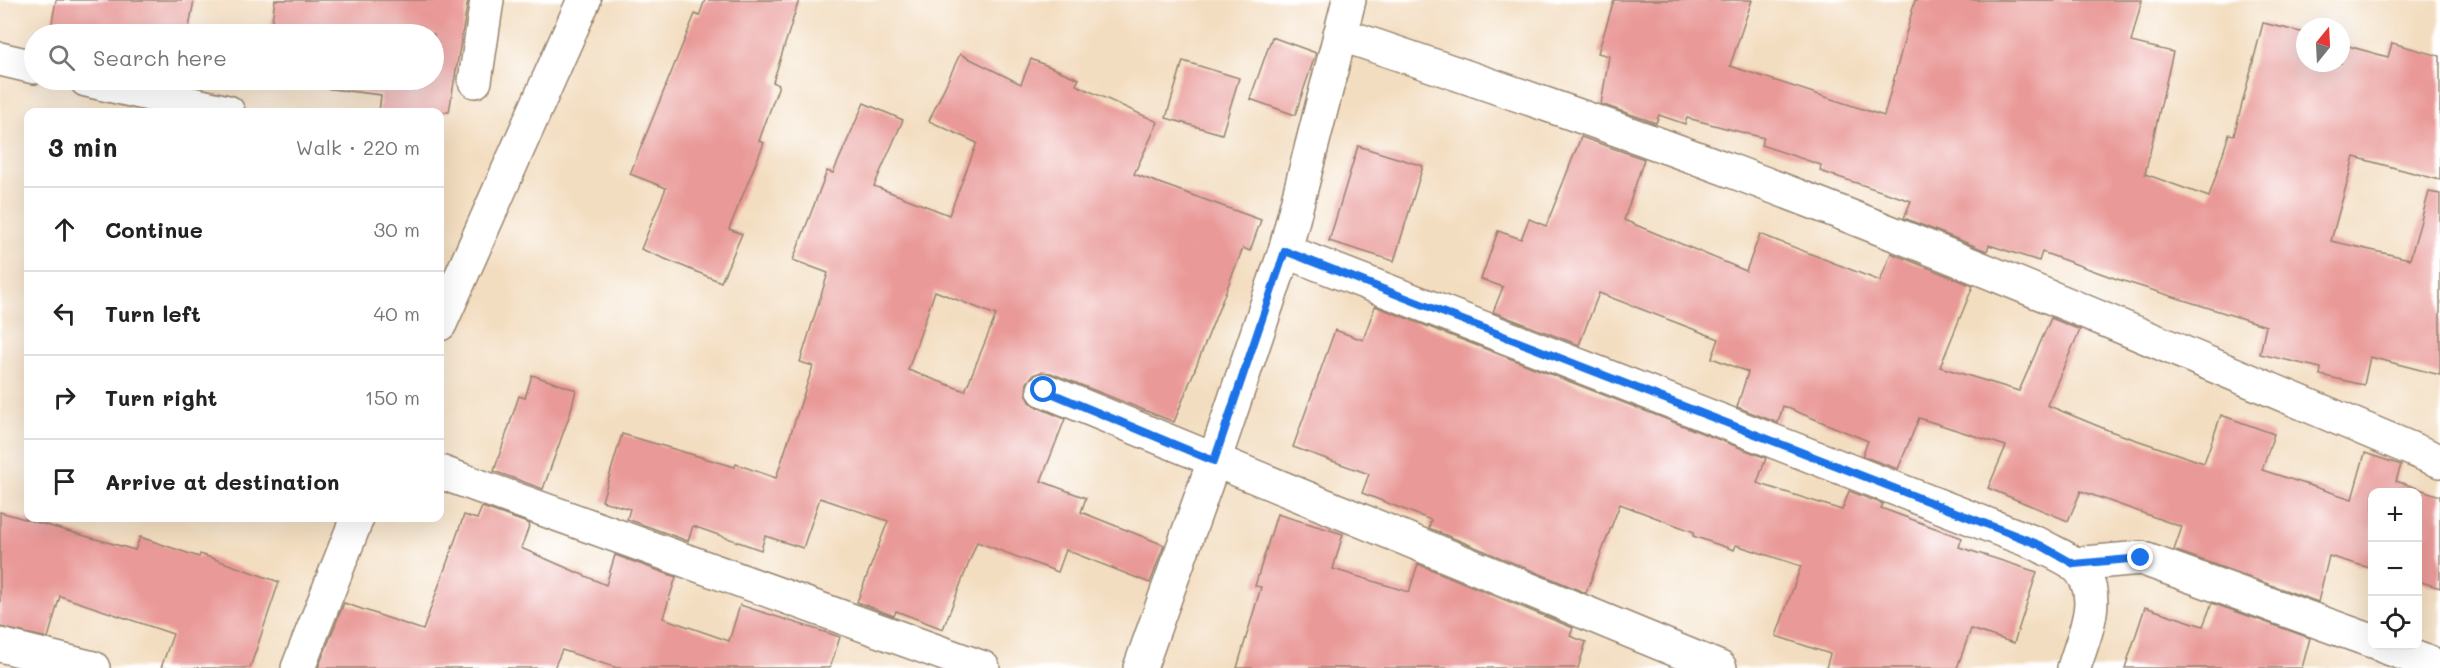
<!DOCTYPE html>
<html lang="en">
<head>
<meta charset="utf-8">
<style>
	body { margin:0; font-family:Mali,sans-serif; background:#f6f6f6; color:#222 }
	.controls { position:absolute; right:18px; bottom:18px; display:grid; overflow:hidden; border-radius:12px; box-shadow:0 6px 24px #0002 }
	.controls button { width:54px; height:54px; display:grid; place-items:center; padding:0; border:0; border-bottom:2px solid #e0e0e0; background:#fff; color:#222; font:30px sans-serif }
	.compass { position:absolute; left:2296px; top:18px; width:54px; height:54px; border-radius:50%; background:#fff; box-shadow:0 6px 24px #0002; rotate:18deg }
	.stop { position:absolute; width:18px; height:18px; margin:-14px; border:4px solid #1a73e8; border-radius:50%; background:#fff }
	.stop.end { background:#1a73e8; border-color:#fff; box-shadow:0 2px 6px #0008 }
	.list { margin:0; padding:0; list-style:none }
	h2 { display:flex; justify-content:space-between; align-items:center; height:78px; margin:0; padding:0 24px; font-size:26px }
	h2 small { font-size:20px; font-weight:400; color:#767676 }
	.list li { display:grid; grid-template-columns:39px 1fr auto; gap:18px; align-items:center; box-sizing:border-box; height:84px; padding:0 24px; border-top:2px solid #e0e0e0 }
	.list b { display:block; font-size:22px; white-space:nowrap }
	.list em { font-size:20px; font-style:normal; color:#767676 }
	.icon { flex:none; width:33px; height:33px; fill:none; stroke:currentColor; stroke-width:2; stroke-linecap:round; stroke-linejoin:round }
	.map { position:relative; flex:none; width:2440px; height:668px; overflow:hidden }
	.search { position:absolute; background:#fff; box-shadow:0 6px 24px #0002; left:24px; top:24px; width:420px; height:66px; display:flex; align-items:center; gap:15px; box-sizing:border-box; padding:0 21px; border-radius:33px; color:#767676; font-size:22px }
	.panel { position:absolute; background:#fff; box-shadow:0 6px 24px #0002; left:24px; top:108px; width:420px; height:414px; border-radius:12px }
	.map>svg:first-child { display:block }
	.building { fill:#e99997; fill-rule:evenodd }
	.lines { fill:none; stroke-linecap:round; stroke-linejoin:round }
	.minor-casing { stroke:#97846f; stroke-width:36 }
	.minor { stroke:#fff; stroke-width:33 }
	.route { stroke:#1a73e8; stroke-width:8 }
</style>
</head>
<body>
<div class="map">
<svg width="2440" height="668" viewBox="0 0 2440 668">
	<rect width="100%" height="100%" fill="#fff"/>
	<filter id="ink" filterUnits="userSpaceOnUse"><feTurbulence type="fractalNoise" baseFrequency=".0167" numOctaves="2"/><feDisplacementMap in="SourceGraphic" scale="12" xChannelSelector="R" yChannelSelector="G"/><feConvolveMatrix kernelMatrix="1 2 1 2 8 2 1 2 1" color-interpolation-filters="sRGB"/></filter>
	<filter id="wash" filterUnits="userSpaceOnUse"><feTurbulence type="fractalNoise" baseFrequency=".008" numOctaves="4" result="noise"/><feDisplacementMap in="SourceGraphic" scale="24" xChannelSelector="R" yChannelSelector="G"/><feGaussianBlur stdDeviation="1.35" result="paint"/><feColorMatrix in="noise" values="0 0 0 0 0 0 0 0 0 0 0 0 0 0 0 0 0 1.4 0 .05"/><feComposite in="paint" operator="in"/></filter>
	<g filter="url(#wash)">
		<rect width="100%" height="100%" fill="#f3ddc0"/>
		<g id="blocks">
			<g class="building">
				<path d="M56,0h138l-6,34h-138z"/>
				<path d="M275,0h193l-19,112h-70l2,-17 -116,-14v-1h169v-46h-164z"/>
				<path d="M705,0h94l-26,82 6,3 -20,56 5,2 -35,86 13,5 -21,48 -80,-33 25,-61 -36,-14 65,-160 4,2z"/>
				<path d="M1614,0h138l-22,66 154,50 31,-116h227l-11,42 42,10 -28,122 64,23 20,-63 5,1 29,-112 42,10v30h36v-19l47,13 4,-14 48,13v124l-86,-23 -23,84 79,18 19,-67 11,2v181l-70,-18 -6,28 -44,-10 1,-7 -61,-14 6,-28 -152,-48 -72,-26 -3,9 -50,-16 -2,6 -83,-33 7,-17 -91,-30 1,-6 -60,-20 3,-7 -77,-20 -2,6 -26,-9 -3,8 -55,-19 8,-48 -11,-3z"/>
				<path d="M1272,37l44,16 -21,62 -45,-16z"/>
				<path d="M960,54l61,30 10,-25 48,20 -3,6 82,37 -24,52 127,46 -11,31 -7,-3 -69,174 -123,-49 -10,-1 -8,3 -6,8 -1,10 4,9 7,5 28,12 -24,62 45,17 -5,14 83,33 -14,38 -84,-33 -8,22 -81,-30 -34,87 -47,-18 -2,5 -37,-14 31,-81 -68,-23 -17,50 -38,-12 -4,14 -68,-24 -5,15 -61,-22 3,-10 -28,-8 20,-67 113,33 1,-3 40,14 37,-112 -13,-4 28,-89 -35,-13 34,-89 6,2 31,-70 39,17 -29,66 75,29 28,-72 -48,-22zM935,291l61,24 -31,76 -57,-21z"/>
				<path d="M1183,61l56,17 -17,56 -56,-16z"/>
				<path d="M1581,137l63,22 -20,61 122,51 14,-37 120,47 11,-28 82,33 -33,81 79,24 32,-73 29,12 -33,75 63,26 94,32 17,-48 53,19 -12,36 90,29 13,-46 36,12 -5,16 44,15v92l-22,-7v-89h-45v77l-44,-13 -11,46 -144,-52 8,-23 -101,-36 -13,30 -80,-33 18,-42 -87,-28 -21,51 -36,-13 6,-15 -85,-35 -5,17 -41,-16 11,-35 -36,-14 7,-19 -120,-46 -20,52 -86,-33 10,-25 -22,-8 17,-48 23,8 8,-20 17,7z"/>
				<path d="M1358,146l65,20 -29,95 -65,-20z"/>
				<path d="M1375,306l391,152 -9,25 85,27 7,-19 34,13 -2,4 81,30 -3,9 78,25 -23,71 -43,-14 -14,39h-131l4,-14 -54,-18 25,-70 -65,-21 -2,5 -41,-14 1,-4 -74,-28 -34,89 -157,-65 2,-8 -69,-27 7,-19 -76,-27 42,-117 28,10z"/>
				<path d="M532,375l44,15 -6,24 -27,75 -49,-18 25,-75 6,2z"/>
				<path d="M482,507l48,17 -9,24 85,37 9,-30 61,22 -13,41 66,23 11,-36 100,32 -10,31h-213l-55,-18 -8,18h-236l26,-65 79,27 41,-115 13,4z"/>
				<path d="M0,512l135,38 5,-13 59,20 1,-3 79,28 -29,86h-89l12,-34 -113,-38 -12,42 -48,-11z"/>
				<path d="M1277,514l66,20 -10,35 76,23 9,-28 155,64 -3,8 16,6 -8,26h-341l24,-81 -6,-1z"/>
				<path d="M2212,603l98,35 -8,30h-177l20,-61 58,19z"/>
			</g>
		</g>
	</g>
	<g filter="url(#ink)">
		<use href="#blocks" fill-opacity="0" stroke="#97846f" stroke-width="1.5"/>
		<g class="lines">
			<defs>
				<g id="minor">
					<path d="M1340,34c133,45 266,90 397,139 237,89 470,190 703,288"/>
					<path d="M0,59l34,8"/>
					<path d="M86,80l142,32"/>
					<path d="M475,81l12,-81"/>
					<path d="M1285,251l755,294c10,6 23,11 33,18 34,27 11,71 1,105"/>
					<path d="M440,324l144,-324"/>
					<path d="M1044,390l676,278"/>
					<path d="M440,472l543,196"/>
					<path d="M2074,564l67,-6 231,83"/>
					<path d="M0,645l93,23"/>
					<path d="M2383,646l57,21"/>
					<path d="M298,668l59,-150"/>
					<path d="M1140,668l74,-207 71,-210 64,-251"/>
				</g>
			</defs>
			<use href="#minor" class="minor-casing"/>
			<use href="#minor" class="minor"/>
		</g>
	</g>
	<g class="lines" filter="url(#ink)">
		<path class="route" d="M1044,390l170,71 71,-210 755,294 34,19 67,-6"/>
	</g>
</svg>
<div class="controls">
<button>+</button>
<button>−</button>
<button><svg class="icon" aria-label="locate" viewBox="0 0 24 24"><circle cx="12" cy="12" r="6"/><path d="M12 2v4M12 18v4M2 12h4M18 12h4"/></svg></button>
</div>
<svg class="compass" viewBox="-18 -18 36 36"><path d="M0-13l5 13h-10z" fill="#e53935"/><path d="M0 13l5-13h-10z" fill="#767676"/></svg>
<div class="stop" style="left:1044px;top:390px"></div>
<div class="stop end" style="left:2141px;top:558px"></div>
<div class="search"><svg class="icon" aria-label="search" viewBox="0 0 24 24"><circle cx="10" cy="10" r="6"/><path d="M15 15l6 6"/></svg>Search here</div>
<section class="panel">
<h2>3 min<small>Walk · 220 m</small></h2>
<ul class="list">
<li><svg class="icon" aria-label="ahead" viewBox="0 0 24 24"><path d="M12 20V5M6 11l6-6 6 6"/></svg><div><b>Continue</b></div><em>30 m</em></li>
<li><svg class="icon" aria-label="left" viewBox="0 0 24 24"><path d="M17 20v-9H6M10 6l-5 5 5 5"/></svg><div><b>Turn left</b></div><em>40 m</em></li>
<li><svg class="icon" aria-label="right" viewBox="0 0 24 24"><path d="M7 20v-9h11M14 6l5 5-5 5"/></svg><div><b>Turn right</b></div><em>150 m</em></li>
<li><svg class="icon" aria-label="arrive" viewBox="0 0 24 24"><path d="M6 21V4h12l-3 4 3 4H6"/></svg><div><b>Arrive at destination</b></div></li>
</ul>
</section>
</div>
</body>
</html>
